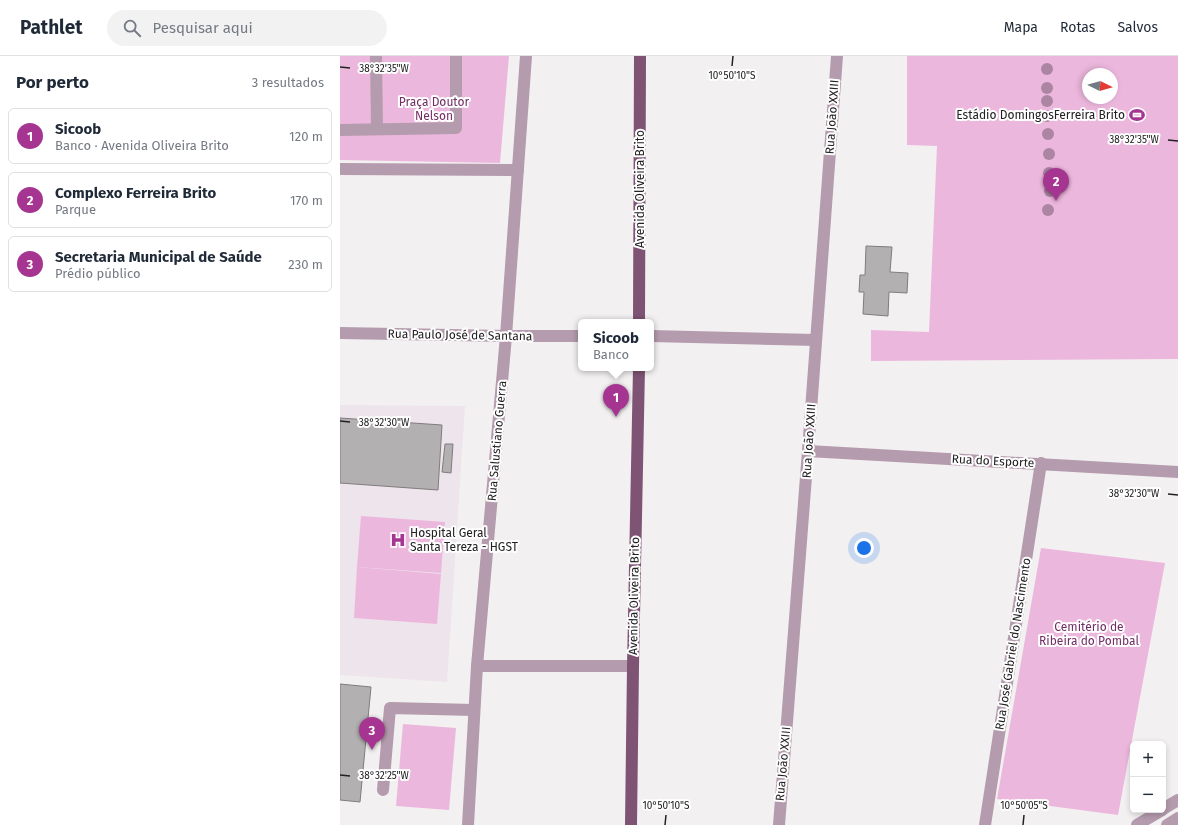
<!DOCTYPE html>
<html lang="pt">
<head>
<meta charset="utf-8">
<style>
	body { margin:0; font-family:"Fira Sans",sans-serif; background:#f2f2f3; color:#1f2937 }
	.controls { position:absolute; right:12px; bottom:12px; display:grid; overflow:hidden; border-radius:6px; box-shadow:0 2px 6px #0003 }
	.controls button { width:36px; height:36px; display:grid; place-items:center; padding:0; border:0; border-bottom:1px solid #e0e1e3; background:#fff; color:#1f2937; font:20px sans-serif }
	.compass { position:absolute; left:742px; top:12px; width:36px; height:36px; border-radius:50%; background:#fff; box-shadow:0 2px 6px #0003; rotate:95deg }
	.you { position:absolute; left:524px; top:492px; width:14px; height:14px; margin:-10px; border:3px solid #fff; border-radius:50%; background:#1a73e8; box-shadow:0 0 0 6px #1a73e833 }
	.badge { display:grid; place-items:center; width:26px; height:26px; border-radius:50%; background:#a63591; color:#fff; font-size:13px; font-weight:700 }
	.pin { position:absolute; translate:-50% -33px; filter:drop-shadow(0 1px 2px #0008) }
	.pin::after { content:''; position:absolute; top:21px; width:14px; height:12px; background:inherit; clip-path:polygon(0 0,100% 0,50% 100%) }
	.popup { position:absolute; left:238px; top:263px; width:76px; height:52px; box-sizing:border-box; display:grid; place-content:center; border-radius:6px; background:#fff; filter:drop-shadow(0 1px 3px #0005); font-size:13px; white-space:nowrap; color:#747a83 }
	.popup b { font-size:15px; color:#1f2937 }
	.popup::after { content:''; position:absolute; left:50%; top:100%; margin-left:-8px; border:8px solid transparent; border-top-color:#fff }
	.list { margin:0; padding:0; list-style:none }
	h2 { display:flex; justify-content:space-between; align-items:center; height:52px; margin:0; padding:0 16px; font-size:17px }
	h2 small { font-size:13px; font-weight:400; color:#747a83 }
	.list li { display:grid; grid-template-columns:26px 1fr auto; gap:12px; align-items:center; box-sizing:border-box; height:56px; margin:0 8px 8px; padding:0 8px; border:1px solid #e0e1e3; border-radius:6px }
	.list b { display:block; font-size:15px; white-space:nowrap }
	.list p { margin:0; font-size:13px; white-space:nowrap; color:#747a83 }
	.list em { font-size:13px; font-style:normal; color:#747a83 }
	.icon { flex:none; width:22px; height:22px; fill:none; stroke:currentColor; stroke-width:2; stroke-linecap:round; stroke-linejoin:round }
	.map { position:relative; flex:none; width:838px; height:769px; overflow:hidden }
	header { display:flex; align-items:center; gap:24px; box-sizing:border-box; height:56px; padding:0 20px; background:#fff; border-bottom:1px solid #e0e1e3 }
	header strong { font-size:19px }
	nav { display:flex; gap:22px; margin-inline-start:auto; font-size:14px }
	.search { width:280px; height:36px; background:#f2f2f3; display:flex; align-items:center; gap:10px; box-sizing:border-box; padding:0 14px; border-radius:22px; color:#747a83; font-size:15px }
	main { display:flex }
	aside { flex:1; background:#fff }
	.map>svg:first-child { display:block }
	.built { fill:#eee4eb }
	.green { fill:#ecb7dd; fill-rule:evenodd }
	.building { fill:#b3b0b2; stroke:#7f7c7e }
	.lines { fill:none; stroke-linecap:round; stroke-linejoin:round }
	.minor { stroke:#b49bad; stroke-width:12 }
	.major { stroke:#7f5374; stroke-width:12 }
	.tree { fill:#ac85a3 }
	.ticks { fill:none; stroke:#222122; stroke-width:1.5 }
	.labels { text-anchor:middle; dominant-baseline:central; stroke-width:4; stroke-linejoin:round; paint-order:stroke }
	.park-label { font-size:12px; fill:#712e63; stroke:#fffeff }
	.poi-label { font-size:12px; fill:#222122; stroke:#fffeff; text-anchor:end }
	.street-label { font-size:12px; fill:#222122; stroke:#fffeff }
	.ticks-label { font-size:10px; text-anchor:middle; fill:#222122; stroke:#fffeff; stroke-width:4; stroke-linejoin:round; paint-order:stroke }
</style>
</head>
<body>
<header>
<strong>Pathlet</strong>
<div class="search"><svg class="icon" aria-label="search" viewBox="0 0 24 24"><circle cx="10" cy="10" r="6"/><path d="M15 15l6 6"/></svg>Pesquisar aqui</div>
<nav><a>Mapa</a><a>Rotas</a><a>Salvos</a></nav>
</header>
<main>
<aside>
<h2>Por perto<small>3 resultados</small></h2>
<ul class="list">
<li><span class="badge">1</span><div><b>Sicoob</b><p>Banco · Avenida Oliveira Brito</p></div><em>120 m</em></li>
<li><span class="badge">2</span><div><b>Complexo Ferreira Brito</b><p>Parque</p></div><em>170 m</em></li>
<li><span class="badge">3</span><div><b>Secretaria Municipal de Saúde</b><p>Prédio público</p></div><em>230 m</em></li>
</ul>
</aside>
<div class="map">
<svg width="838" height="769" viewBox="0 0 838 769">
	<rect width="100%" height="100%" fill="#f3f0f2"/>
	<path class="built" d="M0,349l125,1 -18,276 -107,-7z"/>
	<g class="green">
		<path d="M0,0h169l-9,107 -160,-3z"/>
		<path d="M567,0h271v303l-307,2v-31l58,2 8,-186 -30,-1zM748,18h24v24h-24z"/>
		<path d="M21,460l84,6 -4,51 -84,-6z"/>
		<path d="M701,492l124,15 -47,252 -121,-16z"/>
		<path d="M17,511l84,7 -4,50 -83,-6z"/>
		<path d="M63,668l53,4 -7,82 -53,-4z"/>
	</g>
	<g class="building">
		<path d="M526,190l26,1 -2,25 18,1 -1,20 -18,-1 -1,24 -25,-2 1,-22h-5l1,-17h5z"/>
		<path d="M0,362l102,7 -4,65 -98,-7z"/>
		<path d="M105,388h8l-2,29 -9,-1z"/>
		<path d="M0,628l31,3 -11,115 -20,-2z"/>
	</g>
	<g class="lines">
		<g class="minor">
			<path d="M36,0l1,73"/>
			<path d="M0,74l116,-2v-72"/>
			<path d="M0,113l178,1"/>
			<path d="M0,277l166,3h75"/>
			<path d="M311,280l165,4"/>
			<path d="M468,395l370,21"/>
			<path d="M137,610h156"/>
			<path d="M43,734l7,-82 84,2"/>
			<path d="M823,753l15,-9"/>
			<path d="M128,769l9,-159 29,-330 20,-280"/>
			<path d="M439,769l29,-374 29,-395"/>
			<path d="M645,769l56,-362"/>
			<path d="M797,769l25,-15"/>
			<path d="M827,769l11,-7"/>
		</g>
		<g class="major">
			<path d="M299,266l1,-266"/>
			<path d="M291,769l2,-159 6,-298"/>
		</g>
	</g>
	<g class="tree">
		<circle cx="707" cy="13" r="6"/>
		<circle cx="707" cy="32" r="6"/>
		<circle cx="707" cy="45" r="6"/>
		<circle cx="707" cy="60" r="6"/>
		<circle cx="708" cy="78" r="6"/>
		<circle cx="709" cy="98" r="6"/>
		<circle cx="709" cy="117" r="6"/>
		<circle cx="710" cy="135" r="6"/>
		<circle cx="708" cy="154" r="6"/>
	</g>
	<path class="ticks" d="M392,10l1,-10M0,11l10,1M828,84l10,1M0,365l10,1M828,438l10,1M0,719l10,1M325,769l1,-10M683,769l1,-10"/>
	<defs>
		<symbol id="stadium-bare" viewBox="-9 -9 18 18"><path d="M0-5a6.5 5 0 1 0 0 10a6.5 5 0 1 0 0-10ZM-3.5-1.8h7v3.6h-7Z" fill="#a63591" stroke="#fffeff" stroke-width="2.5" paint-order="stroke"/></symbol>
		<symbol id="hospital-bare" viewBox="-9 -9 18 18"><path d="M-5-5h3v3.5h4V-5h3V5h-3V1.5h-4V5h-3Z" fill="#a63591" stroke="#fffeff" stroke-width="2.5" paint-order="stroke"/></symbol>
	</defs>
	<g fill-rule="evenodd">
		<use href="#stadium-bare" x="786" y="48" width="22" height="22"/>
		<use href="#hospital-bare" x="47" y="473" width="22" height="22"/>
	</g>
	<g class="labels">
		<g class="park-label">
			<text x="94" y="46">Praça Doutor<tspan x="94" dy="14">Nelson</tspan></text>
			<text x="749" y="571">Cemitério de<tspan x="749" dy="14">Ribeira do Pombal</tspan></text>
		</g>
		<g class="poi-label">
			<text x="785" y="59">Estádio DomingosFerreira Brito</text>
			<text x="70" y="477" text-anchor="start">Hospital Geral<tspan x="70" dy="14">Santa Tereza - HGST</tspan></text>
		</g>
		<g class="street-label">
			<text transform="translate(492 61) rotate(-86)">Rua João XXIII</text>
			<text transform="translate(300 133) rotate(-90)">Avenida Oliveira Brito</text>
			<text transform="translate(120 279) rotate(1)">Rua Paulo José de Santana</text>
			<text transform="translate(157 385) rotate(-85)">Rua Salustiano Guerra</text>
			<text transform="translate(469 385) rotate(-86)">Rua João XXIII</text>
			<text transform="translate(653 405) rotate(3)">Rua do Esporte</text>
			<text transform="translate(294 540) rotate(-89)">Avenida Oliveira Brito</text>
			<text transform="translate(673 588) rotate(-81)">Rua José Gabriel do Nascimento</text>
			<text transform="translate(443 708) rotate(-85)">Rua João XXIII</text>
		</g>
	</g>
	<g class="ticks-label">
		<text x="44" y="16">38°32'35"W</text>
		<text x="392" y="23">10°50'10"S</text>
		<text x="794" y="87">38°32'35"W</text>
		<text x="44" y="370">38°32'30"W</text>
		<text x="794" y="441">38°32'30"W</text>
		<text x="44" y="723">38°32'25"W</text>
		<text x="326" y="753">10°50'10"S</text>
		<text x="684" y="753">10°50'05"S</text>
	</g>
</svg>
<div class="controls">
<button>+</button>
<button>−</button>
</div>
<svg class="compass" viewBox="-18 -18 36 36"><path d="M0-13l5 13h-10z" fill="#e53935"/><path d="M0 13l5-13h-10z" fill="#747a83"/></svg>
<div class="you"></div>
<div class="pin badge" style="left:276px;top:361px">1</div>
<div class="popup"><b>Sicoob</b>Banco</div>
<div class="pin badge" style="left:716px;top:145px">2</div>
<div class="pin badge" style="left:32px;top:694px">3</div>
</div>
</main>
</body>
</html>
